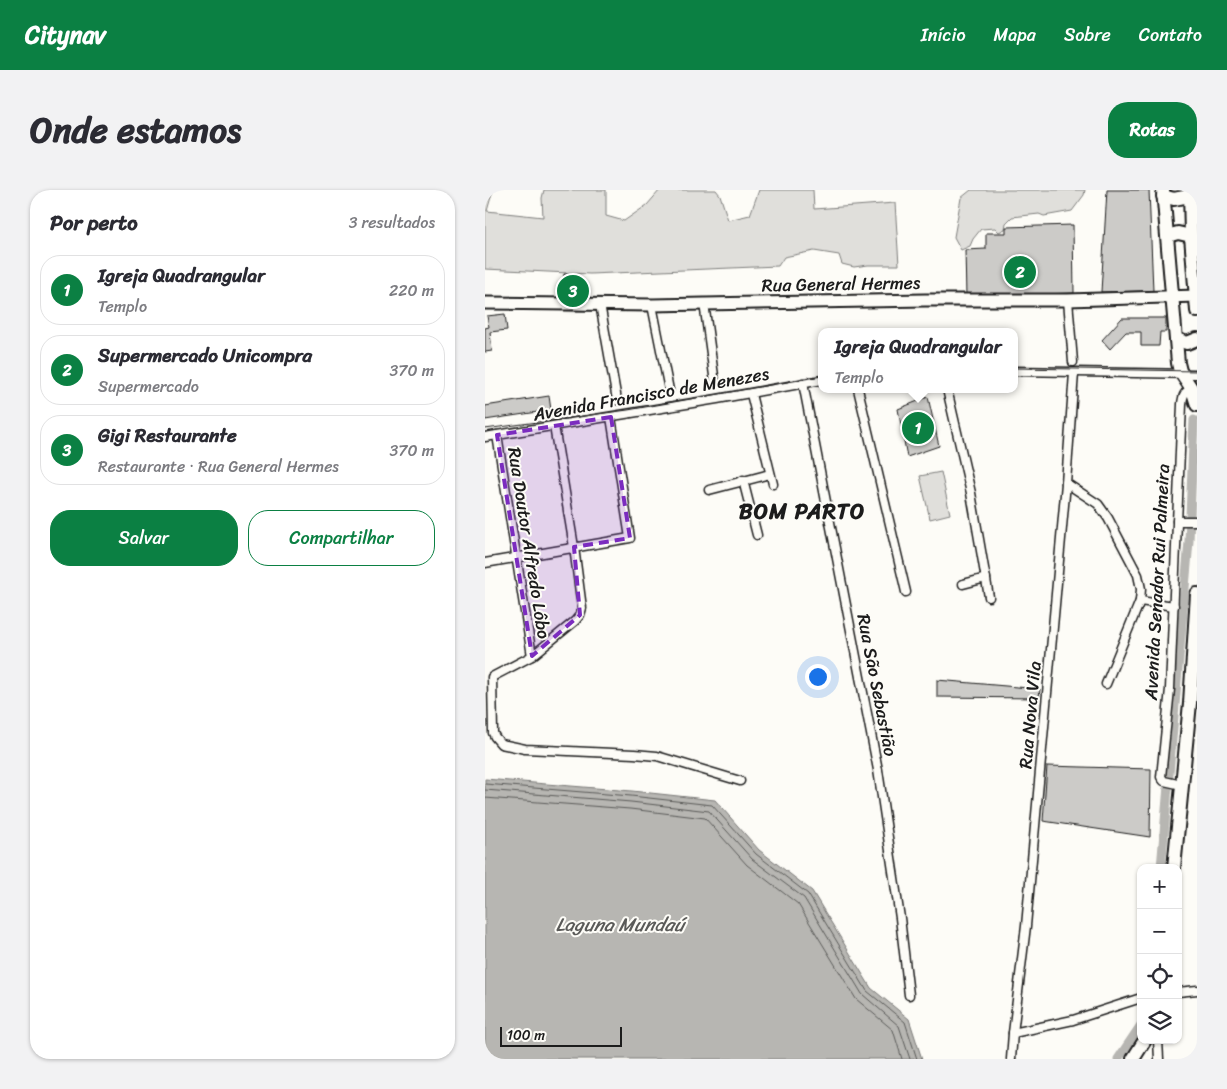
<!DOCTYPE html>
<html lang="pt">
<head>
<meta charset="utf-8">
<style>
	body { margin:0; font-family:Sriracha,sans-serif; background:#f2f2f3; color:#2b2b33 }
	.controls { position:absolute; right:15px; bottom:15px; display:grid; overflow:hidden; border-radius:10px; box-shadow:0 1px 4px #0004 }
	.controls button { width:45px; height:45px; display:grid; place-items:center; padding:0; border:0; border-bottom:1px solid #e1e1e2; background:#fff; color:#2b2b33; font:25px sans-serif }
	.scale { position:absolute; left:15px; bottom:12px; width:122px; box-sizing:border-box; padding-left:5px; border:2px solid #1c1c1c; border-top:0; font-size:14px; line-height:18px; white-space:nowrap; color:#1c1c1c; -webkit-text-stroke:4px #fdfcf7; paint-order:stroke }
	.you { position:absolute; left:332px; top:486px; width:18px; height:18px; margin:-12px; border:4px solid #fff; border-radius:50%; background:#1a73e8; box-shadow:0 0 0 8px #1a73e833 }
	.badge { display:grid; place-items:center; width:32px; height:32px; border-radius:50%; background:#0b8043; color:#fff; font-size:16px; font-weight:700 }
	.pin { position:absolute; translate:-50% -50%; border:2px solid #fff; box-shadow:0 1px 5px #0006 }
	.popup { position:absolute; left:333px; top:138px; width:200px; height:65px; box-sizing:border-box; display:grid; place-content:center; border-radius:10px; background:#fff; filter:drop-shadow(0 1px 4px #0005); font-size:16px; white-space:nowrap; color:#7c7c81 }
	.popup b { font-size:19px; color:#2b2b33 }
	.popup::after { content:''; position:absolute; left:50%; top:100%; margin-left:-10px; border:10px solid transparent; border-top-color:#fff }
	.list { margin:0; padding:0; list-style:none }
	h2 { display:flex; justify-content:space-between; align-items:center; height:65px; margin:0; padding:0 20px; font-size:21px }
	h2 small { font-size:16px; font-weight:400; color:#7c7c81 }
	.list li { display:grid; grid-template-columns:32px 1fr auto; gap:15px; align-items:center; box-sizing:border-box; height:70px; margin:0 10px 10px; padding:0 10px; border:1px solid #e1e1e2; border-radius:20px }
	.list b { display:block; font-size:19px; white-space:nowrap }
	.list p { margin:0; font-size:16px; white-space:nowrap; color:#7c7c81 }
	.list em { font-size:16px; font-style:normal; color:#7c7c81 }
	.actions { display:flex; gap:10px; padding:15px 20px }
	.actions a { flex:1; padding:11px 0; border:1px solid #0b8043; border-radius:20px; text-align:center; font-size:18px; color:#0b8043 }
	.actions .main { background:#0b8043; color:#fff }
	.icon { flex:none; width:28px; height:28px; fill:none; stroke:currentColor; stroke-width:2; stroke-linecap:round; stroke-linejoin:round }
	.map { position:relative; flex:none; width:712px; height:869px; overflow:hidden; border-radius:20px }
	header { display:flex; align-items:center; gap:30px; box-sizing:border-box; height:70px; padding:0 25px; background:#0b8043; color:#fff }
	header strong { font-size:24px }
	nav { display:flex; gap:28px; margin-inline-start:auto; font-size:18px }
	.intro { display:flex; align-items:center; justify-content:space-between; box-sizing:border-box; height:120px; padding:0 30px }
	h1 { margin:0; font-size:35px }
	.button { padding:12px 22px; border-radius:20px; background:#0b8043; color:#fff; font-size:18px; font-weight:700 }
	main { display:flex; gap:30px; padding:0 30px }
	aside { flex:1; background:#fff; border-radius:20px; box-shadow:0 1px 4px #0004 }
	.map>svg:first-child { display:block }
	.green { fill:#e0dfdb; stroke:#7e7e7c }
	.water { fill:#b7b6b2; stroke:#797876 }
	.lines { fill:none; stroke-linecap:round; stroke-linejoin:round }
	.shore { stroke:#5a5a58; stroke-width:1 }
	.canal { stroke:#b7b6b2; stroke-width:9 }
	.building { fill:#cccbc8; stroke:#1c1c1c }
	.street-casing { stroke:#1c1c1c; stroke-width:11 }
	.secondary-casing { stroke:#1c1c1c; stroke-width:15 }
	.primary-casing { stroke:#1c1c1c; stroke-width:16 }
	.street { stroke:#fdfcf7; stroke-width:8 }
	.secondary { stroke:#fdfcf7; stroke-width:11 }
	.primary { stroke:#fdfcf7; stroke-width:12 }
	.tram { stroke:#1c1c1c; stroke-width:1 }
	.marked { fill:#7b2cbf; fill-opacity:0.2; stroke:#7b2cbf; stroke-width:4; stroke-dasharray:10 6; stroke-linejoin:round }
	.labels { text-anchor:middle; dominant-baseline:central; stroke-width:4; stroke-linejoin:round; paint-order:stroke }
	.street-label { font-size:18px; fill:#1c1c1c; stroke:#fdfcf7 }
	.water-label { font-size:19px; font-style:italic; fill:#5a5a58; stroke:#fdfcf7 }
	.district-label { font-size:22px; font-weight:bold; letter-spacing:1px; fill:#1c1c1c; stroke:#fdfcf7 }
</style>
</head>
<body>
<header>
<strong>Citynav</strong>
<nav><a>Início</a><a>Mapa</a><a>Sobre</a><a>Contato</a></nav>
</header>
<div class="intro"><h1>Onde estamos</h1><a class="button">Rotas</a></div>
<main>
<aside>
<h2>Por perto<small>3 resultados</small></h2>
<ul class="list">
<li><span class="badge">1</span><div><b>Igreja Quadrangular</b><p>Templo</p></div><em>220 m</em></li>
<li><span class="badge">2</span><div><b>Supermercado Unicompra</b><p>Supermercado</p></div><em>370 m</em></li>
<li><span class="badge">3</span><div><b>Gigi Restaurante</b><p>Restaurante · Rua General Hermes</p></div><em>370 m</em></li>
</ul>
<div class="actions"><a class="main">Salvar</a><a>Compartilhar</a></div>
</aside>
<div class="map">
<svg width="712" height="869" viewBox="0 0 712 869">
	<rect width="100%" height="100%" fill="#fdfcf7"/>
	<filter id="ink" filterUnits="userSpaceOnUse"><feTurbulence type="fractalNoise" baseFrequency=".02" numOctaves="2"/><feDisplacementMap in="SourceGraphic" scale="10" xChannelSelector="R" yChannelSelector="G"/><feConvolveMatrix kernelMatrix="1 2 1 2 8 2 1 2 1" color-interpolation-filters="sRGB"/></filter>
	<g filter="url(#ink)">
		<g class="green">
			<path d="M0,0h8l-6,21 56,6 -1,-19 2,-8h62v26l18,5 23,-16 13,-15h56l4,5 8,25 22,-5 9,-25h54l1,19 81,-6 4,62h-31l-14,2 -12,-3 -3,-9 -25,-4 -30,6 -6,9 -188,8 -105,-5z"/>
			<path d="M486,0h114l-1,5 -12,16 -28,5 -5,-2 -27,3 -6,6 -1,6 -6,3 -4,-4 -14,1 -8,10 -3,7 -9,4 -7,-13 7,-39z"/>
			<path d="M456,282l9,42 -20,5 -10,-43z"/>
		</g>
		<path class="water" d="M0,589l147,12 83,9 44,50 53,41 59,97 38,31 13,40h-437z"/>
		<g class="lines">
			<g class="shore">
				<path d="M0,594l146,12 81,9 44,49 52,40 59,97 38,31 12,37"/>
				<path d="M0,600l146,12 78,9 43,48 52,39 58,96 37,32 11,33"/>
				<path d="M0,608l145,11 75,9 42,47 51,39 58,95 37,31 9,29"/>
			</g>
			<g class="canal">
				<path d="M676,678l28,-327 5,-121"/>
				<path d="M633,869l23,-34"/>
			</g>
		</g>
		<g class="building">
			<path d="M622,0h42l4,101 -52,1z"/>
			<path d="M588,35l1,68 -108,3 -1,-46 21,-1v-16h20v-6z"/>
			<path d="M79,84h11l-3,19h-10z"/>
			<path d="M20,124l2,16 -17,2 2,19 -7,1v-24l4,-1 -2,-11z"/>
			<path d="M637,128h44v14h-6l-1,14h-18v-14h-15l-16,17 -8,-9z"/>
			<path d="M64,206l2,14 -66,10v-14z"/>
			<path d="M443,207l11,49 -32,11 -9,-48z"/>
			<path d="M452,490l103,9 -1,9 -102,-1z"/>
			<path d="M562,576l104,3 -1,68 -107,-16z"/>
		</g>
		<g class="lines">
			<defs>
				<g id="street">
					<path d="M583,110l5,62"/>
					<path d="M219,113l11,80"/>
					<path d="M115,114l17,96"/>
					<path d="M167,115l17,85"/>
					<path d="M529,181l183,3"/>
					<path d="M318,193l75,387 22,148 9,77"/>
					<path d="M373,199l48,203"/>
					<path d="M462,199l24,104 18,104"/>
					<path d="M266,204l22,90"/>
					<path d="M69,236l20,121 8,61 -2,7 -5,6 -43,35 -40,21 1,56 2,4 6,7 24,5 109,5 23,2 83,25"/>
					<path d="M12,245l35,221"/>
					<path d="M0,247l232,-38 105,-19"/>
					<path d="M258,290l14,55"/>
					<path d="M581,293l32,21 10,14 30,57 3,14 -1,12 -34,83"/>
					<path d="M224,300l61,-16"/>
					<path d="M692,331h20"/>
					<path d="M0,373l145,-25 -19,-121"/>
					<path d="M478,394l23,-6"/>
					<path d="M655,411l34,5"/>
					<path d="M697,595l-18,-4 -3,-4 9,-88 12,-285c1,-9 2,-12 10,-15"/>
					<path d="M693,802l19,-2"/>
					<path d="M528,843l60,-13 68,-22"/>
					<path d="M673,850l1,19"/>
					<path d="M526,869l2,-26 13,-107 40,-443 8,-110"/>
				</g>
				<path id="secondary" d="M0,113l167,2 273,-5h143l129,-4"/>
				<g id="primary">
					<path d="M678,0l15,173 2,8 12,18 5,16"/>
					<path d="M705,0l1,46 6,75"/>
					<path d="M678,6l11,3 15,-3"/>
					<path d="M682,46l11,-3 13,3"/>
					<path d="M691,149l11,4 10,-4"/>
					<path d="M689,678l16,-165 7,-109"/>
					<path d="M648,869l12,-19"/>
				</g>
			</defs>
			<use href="#street" class="street-casing"/>
			<use href="#secondary" class="secondary-casing"/>
			<use href="#primary" class="primary-casing"/>
			<use href="#street" class="street"/>
			<use href="#secondary" class="secondary"/>
			<use href="#primary" class="primary"/>
			<g class="tram">
				<path d="M529,178l183,3"/>
				<path d="M0,239l143,-19 194,-34"/>
			</g>
		</g>
	</g>
	<path class="marked" d="M126,227l19,121 -56,9 6,68 -48,41 -35,-221z"/>
	<g class="labels">
		<g class="street-label">
			<text transform="translate(356 94) rotate(-1)">Rua General Hermes</text>
			<text transform="translate(166 204) rotate(-10)">Avenida Francisco de Menezes</text>
			<text transform="translate(44 353) rotate(81)">Rua Doutor Alfredo Lôbo</text>
			<text transform="translate(672 392) rotate(-87)">Avenida Senador Rui Palmeira</text>
			<text transform="translate(392 495) rotate(79)">Rua São Sebastião</text>
			<text transform="translate(545 525) rotate(-85)">Rua Nova Vila</text>
		</g>
		<g class="water-label">
			<text x="135" y="734">Laguna Mundaú</text>
		</g>
		<g class="district-label">
			<text x="317" y="321">BOM PARTO</text>
		</g>
	</g>
</svg>
<div class="controls">
<button>+</button>
<button>−</button>
<button><svg class="icon" aria-label="locate" viewBox="0 0 24 24"><circle cx="12" cy="12" r="6"/><path d="M12 2v4M12 18v4M2 12h4M18 12h4"/></svg></button>
<button><svg class="icon" aria-label="layers" viewBox="0 0 24 24"><path d="M12 4l9 5-9 5-9-5zM3 14l9 5 9-5"/></svg></button>
</div>
<div class="scale">100 m</div>
<div class="you"></div>
<div class="pin badge" style="left:433px;top:238px">1</div>
<div class="popup"><b>Igreja Quadrangular</b>Templo</div>
<div class="pin badge" style="left:535px;top:82px">2</div>
<div class="pin badge" style="left:88px;top:101px">3</div>
</div>
</main>
</body>
</html>
